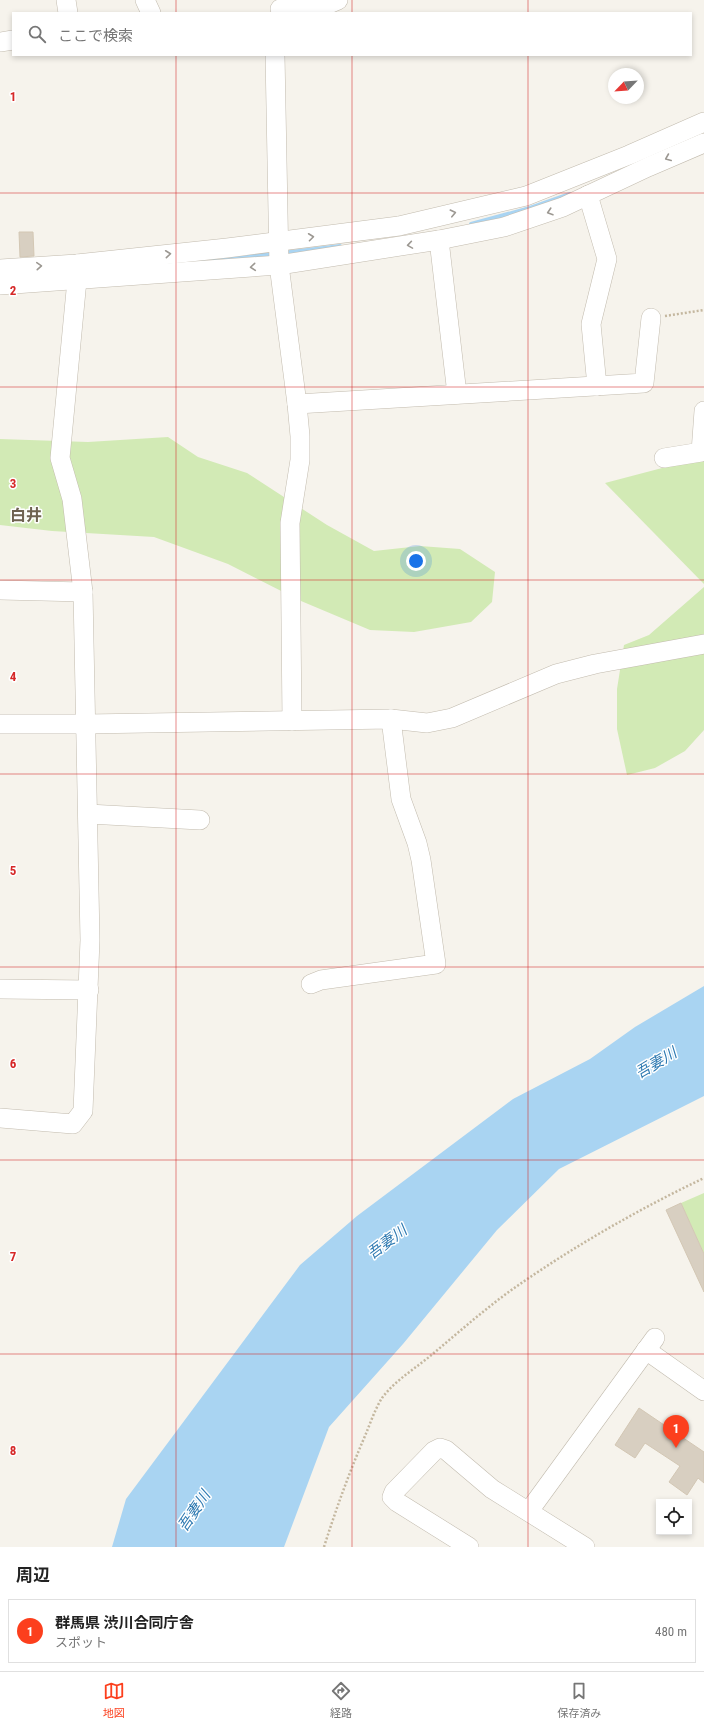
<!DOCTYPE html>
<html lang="ja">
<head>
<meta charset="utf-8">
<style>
	body { margin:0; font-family:"Roboto Condensed","Noto Sans JP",sans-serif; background:#f2f2f2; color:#222 }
	.controls { position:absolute; right:12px; bottom:12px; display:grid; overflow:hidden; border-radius:0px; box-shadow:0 2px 6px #0003 }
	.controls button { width:36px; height:36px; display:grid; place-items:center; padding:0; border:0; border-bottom:1px solid #e0e0e0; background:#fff; color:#222; font:20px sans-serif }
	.compass { position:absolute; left:608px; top:68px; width:36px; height:36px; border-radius:50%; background:#fff; box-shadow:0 2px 6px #0003; rotate:245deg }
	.you { position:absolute; left:416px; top:561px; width:14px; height:14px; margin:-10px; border:3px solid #fff; border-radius:50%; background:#1a73e8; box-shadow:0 0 0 6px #1a73e833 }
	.badge { display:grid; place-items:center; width:26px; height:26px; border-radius:50%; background:#fc3f1d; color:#fff; font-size:13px; font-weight:700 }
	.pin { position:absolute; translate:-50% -33px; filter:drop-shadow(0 1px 2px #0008) }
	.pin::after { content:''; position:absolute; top:21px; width:14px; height:12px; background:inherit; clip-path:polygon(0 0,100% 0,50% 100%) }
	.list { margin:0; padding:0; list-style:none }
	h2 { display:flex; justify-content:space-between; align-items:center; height:52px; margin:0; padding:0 16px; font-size:17px }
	h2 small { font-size:13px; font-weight:400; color:#767676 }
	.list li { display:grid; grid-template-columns:26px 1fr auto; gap:12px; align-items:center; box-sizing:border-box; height:64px; margin:0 8px 8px; padding:0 8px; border:1px solid #e0e0e0; border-radius:0px }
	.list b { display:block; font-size:15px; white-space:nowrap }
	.list p { margin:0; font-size:13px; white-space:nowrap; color:#767676 }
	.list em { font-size:13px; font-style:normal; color:#767676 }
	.icon { flex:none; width:22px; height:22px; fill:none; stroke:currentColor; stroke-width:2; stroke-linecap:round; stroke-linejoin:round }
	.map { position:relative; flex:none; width:704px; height:1547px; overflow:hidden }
	.search { position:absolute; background:#fff; box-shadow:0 2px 6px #0003; left:12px; right:12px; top:12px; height:44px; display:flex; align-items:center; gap:10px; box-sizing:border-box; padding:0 14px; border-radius:0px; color:#767676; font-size:15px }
	.sheet { height:124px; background:#fff }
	nav { display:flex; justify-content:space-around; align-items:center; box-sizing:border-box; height:56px; border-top:1px solid #e0e0e0; background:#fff; font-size:11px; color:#767676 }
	nav a { display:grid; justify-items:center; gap:2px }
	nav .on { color:#fc3f1d }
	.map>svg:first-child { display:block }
	.green { fill:#d2eab5 }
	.water { fill:#a9d4f2 }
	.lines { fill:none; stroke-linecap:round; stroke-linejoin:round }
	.stream { stroke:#a9d4f2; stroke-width:4 }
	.building { fill:#d8cfc1; stroke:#d3c7b4 }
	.minor-casing { stroke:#c2bbae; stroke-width:20 }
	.path { stroke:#c4b79f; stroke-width:2.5; stroke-dasharray:2 2; stroke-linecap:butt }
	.minor { stroke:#fff; stroke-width:19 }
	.oneway { stroke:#9c9892 }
	.grid { fill:none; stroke:#d62828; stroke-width:1; stroke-opacity:0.55 }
	.labels { text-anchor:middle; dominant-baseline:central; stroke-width:3; stroke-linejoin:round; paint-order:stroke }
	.water-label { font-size:15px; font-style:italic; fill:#2e7ab2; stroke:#fff }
	.quarter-label { font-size:16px; font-weight:bold; fill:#6e6250; stroke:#fff }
	.grid-label { font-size:13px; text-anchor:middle; font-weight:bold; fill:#d62828; stroke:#fff; stroke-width:3; stroke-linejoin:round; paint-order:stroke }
</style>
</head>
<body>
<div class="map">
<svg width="704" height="1547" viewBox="0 0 704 1547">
	<rect width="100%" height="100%" fill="#f6f3ec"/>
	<g class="green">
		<path d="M168,437l30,20 49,16 80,52 47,26 46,-5 40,3 35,23 -3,30 -21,20 -57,10 -44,-2 -69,-29 -73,-37 -74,-27 -102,-6 -52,-6v-86l88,3z"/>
		<path d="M704,457v127l-99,-101z"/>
		<path d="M704,587v143l-19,21 -30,17 -28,7 -10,-46v-40l7,-44 25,-10z"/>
		<path d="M704,1193v61l-23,-51z"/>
	</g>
	<path class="water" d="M704,986v110l-145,73 -62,61 -94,114 -74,83 -45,120h-172l14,-48 174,-234 57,-49 156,-117 77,-40 45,-32z"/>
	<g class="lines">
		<g class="stream">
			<path d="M471,224l59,-16 40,-14"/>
			<path d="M283,253l57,-7"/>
			<path d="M194,261l81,-7"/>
		</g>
	</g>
	<g class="building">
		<path d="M19,232h14l1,24 -14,1z"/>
		<path d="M681,1203l23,51v38l-38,-82z"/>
		<path d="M639,1408l65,44v31l-6,-5 -11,17 -18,-13 11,-16 -35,-23 -10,15 -20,-13z"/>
	</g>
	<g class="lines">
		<defs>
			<g id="minor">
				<path d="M66,0l2,13"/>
				<path d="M145,0l6,13"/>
				<path d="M280,9l44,-3 14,-6"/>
				<path d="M0,42l13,-2"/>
				<path d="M275,55l4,210 18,139 3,32v24l-10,63 2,198"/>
				<path d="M588,195l19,64 -16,65 6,62"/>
				<path d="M439,240l18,154"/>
				<path d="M0,269l77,-5 150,-16 172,-22 127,-30 103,-41 75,-33"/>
				<path d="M0,285l279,-20 160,-25 65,-13 59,-20 85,-40 56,-24"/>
				<path d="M297,404l347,-21 7,-65"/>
				<path d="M664,458l37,-6 3,-41"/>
				<path d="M0,590l83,2"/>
				<path d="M0,724h86l305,-5 36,4 25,-5 104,-44 39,-10 109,-20"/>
				<path d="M88,814l112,6"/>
				<path d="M311,984l10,-4 115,-16 -15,-104 -4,-17 -16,-44 -10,-80"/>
				<path d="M0,989l89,1"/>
				<path d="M0,1118l73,6 10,-13 7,-171 -7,-348 -11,-93 -12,-41 17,-178v-16"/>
				<path d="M646,1350l58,41"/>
				<path d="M529,1511l126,-173"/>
				<path d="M469,1547l-72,-45 -5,-5 2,-5 40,-41 6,-3 6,2 46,39 93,58"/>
			</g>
		</defs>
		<use href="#minor" class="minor-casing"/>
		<g class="path">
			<path d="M665,316l39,-6"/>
			<path d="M324,1547c12,-38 25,-74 41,-111 5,-12 10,-27 17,-38 14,-19 36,-31 53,-46 25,-21 49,-42 75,-61 61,-43 127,-81 194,-113"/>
		</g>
		<use href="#minor" class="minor"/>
	</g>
	<defs><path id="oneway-chevron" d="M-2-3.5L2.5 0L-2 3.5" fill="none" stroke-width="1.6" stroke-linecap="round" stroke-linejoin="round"/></defs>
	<g class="oneway">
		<use href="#oneway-chevron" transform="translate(668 158) rotate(157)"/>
		<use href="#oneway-chevron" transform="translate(550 212) rotate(162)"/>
		<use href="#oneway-chevron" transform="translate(453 213) rotate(-13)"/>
		<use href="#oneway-chevron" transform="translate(311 237) rotate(-7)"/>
		<use href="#oneway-chevron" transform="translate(410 245) rotate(171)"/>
		<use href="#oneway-chevron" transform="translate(168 254) rotate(-6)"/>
		<use href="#oneway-chevron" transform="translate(39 266) rotate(-4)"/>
		<use href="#oneway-chevron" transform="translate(253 267) rotate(175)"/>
	</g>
	<path class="grid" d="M176,0v13M352,0v13M528,0v13M176,55v1492M352,55v1492M528,55v1492M0,193h704M0,387h704M0,580h704M0,774h704M0,967h704M0,1160h704M0,1354h704"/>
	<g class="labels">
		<g class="water-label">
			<text transform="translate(656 1063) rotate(-31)">吾妻川</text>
			<text transform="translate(387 1242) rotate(-37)">吾妻川</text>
			<text transform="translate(194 1511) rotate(-56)">吾妻川</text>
		</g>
		<g class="quarter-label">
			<text x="26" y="515">白井</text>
		</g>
	</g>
	<g class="grid-label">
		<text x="13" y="101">1</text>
		<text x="13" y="295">2</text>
		<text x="13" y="488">3</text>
		<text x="13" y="681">4</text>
		<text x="13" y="875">5</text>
		<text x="13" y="1068">6</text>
		<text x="13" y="1261">7</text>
		<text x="13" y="1455">8</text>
	</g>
</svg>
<div class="controls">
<button><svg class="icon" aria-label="locate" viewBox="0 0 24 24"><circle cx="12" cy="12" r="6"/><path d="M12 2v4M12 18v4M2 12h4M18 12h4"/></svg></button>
</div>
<svg class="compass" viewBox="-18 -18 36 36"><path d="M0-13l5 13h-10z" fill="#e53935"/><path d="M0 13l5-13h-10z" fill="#767676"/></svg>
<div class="you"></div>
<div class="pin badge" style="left:676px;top:1448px">1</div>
<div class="search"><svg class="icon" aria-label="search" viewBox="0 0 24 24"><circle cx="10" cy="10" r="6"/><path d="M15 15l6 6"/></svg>ここで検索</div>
</div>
<section class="sheet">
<h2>周辺<small></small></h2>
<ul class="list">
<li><span class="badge">1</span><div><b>群馬県 渋川合同庁舎</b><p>スポット</p></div><em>480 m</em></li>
</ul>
</section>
<nav>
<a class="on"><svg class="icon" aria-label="map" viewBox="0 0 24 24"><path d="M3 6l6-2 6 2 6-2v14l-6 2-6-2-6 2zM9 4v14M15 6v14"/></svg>地図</a>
<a><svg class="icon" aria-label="directions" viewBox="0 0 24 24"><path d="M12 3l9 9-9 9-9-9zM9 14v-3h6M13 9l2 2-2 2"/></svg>経路</a>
<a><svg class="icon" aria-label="saved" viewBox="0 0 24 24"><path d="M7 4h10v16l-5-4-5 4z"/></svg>保存済み</a>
</nav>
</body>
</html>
